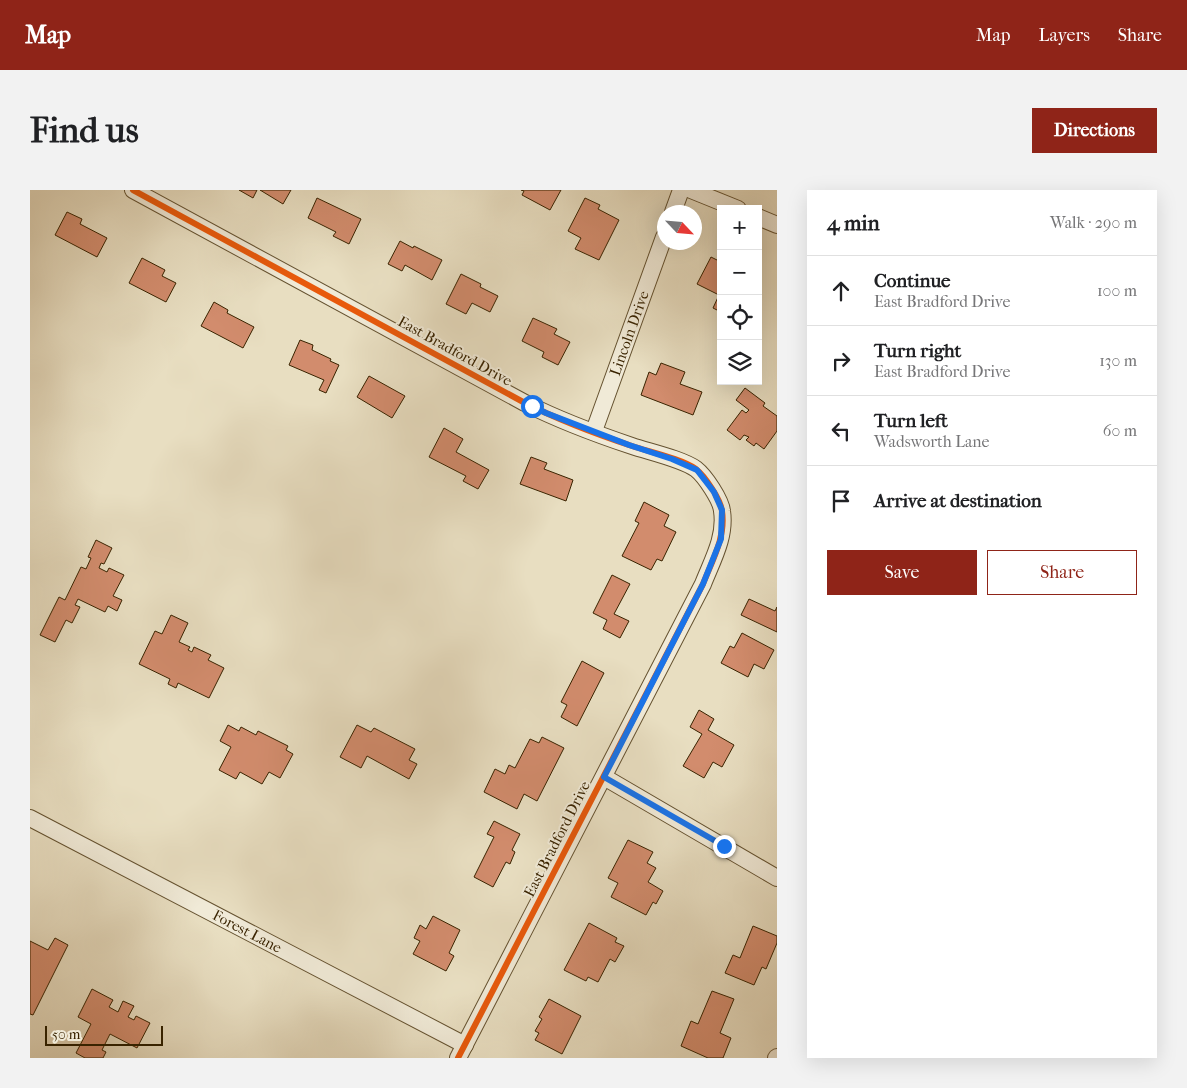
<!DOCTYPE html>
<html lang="en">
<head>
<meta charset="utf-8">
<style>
	body { margin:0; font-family:"IM FELL French Canon",serif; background:#f2f2f2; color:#202124 }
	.controls { position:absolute; right:15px; top:15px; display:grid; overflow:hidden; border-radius:0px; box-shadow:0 5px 20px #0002 }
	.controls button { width:45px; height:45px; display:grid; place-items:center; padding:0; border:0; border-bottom:1px solid #e0e0e0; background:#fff; color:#202124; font:25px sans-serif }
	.compass { position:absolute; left:627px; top:15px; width:45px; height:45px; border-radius:50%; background:#fff; box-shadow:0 5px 20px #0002; rotate:116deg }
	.scale { position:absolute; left:15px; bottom:12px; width:118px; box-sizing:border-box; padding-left:5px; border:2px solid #392300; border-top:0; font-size:14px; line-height:18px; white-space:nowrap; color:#392300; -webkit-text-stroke:4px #f0ead7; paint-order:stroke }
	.stop { position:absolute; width:15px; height:15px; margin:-11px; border:4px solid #1a73e8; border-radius:50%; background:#fff }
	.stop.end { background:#1a73e8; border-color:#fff; box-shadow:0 1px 5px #0008 }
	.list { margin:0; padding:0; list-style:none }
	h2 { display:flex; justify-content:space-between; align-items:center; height:65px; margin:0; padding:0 20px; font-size:21px }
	h2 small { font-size:16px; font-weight:400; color:#757577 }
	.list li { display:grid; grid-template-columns:32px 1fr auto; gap:15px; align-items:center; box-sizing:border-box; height:70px; padding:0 20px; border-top:1px solid #e0e0e0 }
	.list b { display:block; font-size:19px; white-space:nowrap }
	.list p { margin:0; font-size:16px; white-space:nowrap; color:#757577 }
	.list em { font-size:16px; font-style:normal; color:#757577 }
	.actions { display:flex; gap:10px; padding:15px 20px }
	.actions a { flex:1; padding:11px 0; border:1px solid #8f2418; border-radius:0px; text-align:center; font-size:18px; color:#8f2418 }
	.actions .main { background:#8f2418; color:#fff }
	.icon { flex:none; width:28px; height:28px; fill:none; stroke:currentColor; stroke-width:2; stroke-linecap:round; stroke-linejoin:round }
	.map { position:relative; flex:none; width:747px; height:868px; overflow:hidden; border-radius:0px }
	header { display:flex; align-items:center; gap:30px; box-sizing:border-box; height:70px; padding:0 25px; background:#8f2418; color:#fff }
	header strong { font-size:24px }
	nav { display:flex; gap:28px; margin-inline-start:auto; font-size:18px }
	.intro { display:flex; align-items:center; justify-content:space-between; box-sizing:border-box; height:120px; padding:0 30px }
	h1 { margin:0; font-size:35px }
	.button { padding:12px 22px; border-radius:0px; background:#8f2418; color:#fff; font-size:18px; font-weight:700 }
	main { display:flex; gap:30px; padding:0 30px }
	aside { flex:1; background:#fff; border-radius:0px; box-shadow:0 5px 20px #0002 }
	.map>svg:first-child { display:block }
	.building { fill:#d28c6d; stroke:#392300 }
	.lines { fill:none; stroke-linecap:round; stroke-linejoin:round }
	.street-casing { stroke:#655230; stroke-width:18 }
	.street { stroke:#f0ead7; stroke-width:16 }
	.cycleway-casing { stroke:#f0ead7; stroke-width:9 }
	.cycleway { stroke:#e8590c; stroke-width:6 }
	.route { stroke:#1a73e8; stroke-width:6 }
	.labels { text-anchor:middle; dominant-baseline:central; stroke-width:4; stroke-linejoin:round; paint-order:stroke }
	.street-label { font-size:15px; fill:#392300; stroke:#f0ead7 }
</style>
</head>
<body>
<header>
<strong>Map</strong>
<nav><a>Map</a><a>Layers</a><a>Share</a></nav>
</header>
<div class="intro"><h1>Find us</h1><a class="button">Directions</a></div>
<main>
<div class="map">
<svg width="747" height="868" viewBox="0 0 747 868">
	<rect width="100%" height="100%" fill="#e8dec1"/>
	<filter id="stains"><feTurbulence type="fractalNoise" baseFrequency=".004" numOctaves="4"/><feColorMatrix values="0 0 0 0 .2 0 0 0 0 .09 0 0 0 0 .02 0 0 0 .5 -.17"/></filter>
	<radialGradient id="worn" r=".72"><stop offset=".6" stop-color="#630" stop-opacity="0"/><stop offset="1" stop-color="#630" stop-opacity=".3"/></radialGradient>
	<g class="building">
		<path d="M209,0h18l-4,8z"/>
		<path d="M230,0h31l-8,14z"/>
		<path d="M491,0h40l-11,20 -28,-15 2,-4z"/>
		<path d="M287,8l44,21 -12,25 -16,-8 3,-4 -28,-14z"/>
		<path d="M555,8l15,7 -2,4 21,11 -20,40 -24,-11 6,-11 -13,-7z"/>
		<path d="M37,22l15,7 -2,5 27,14 -10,19 -42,-22z"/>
		<path d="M370,51l13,7 1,-2 28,14 -10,20 -27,-15 -3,6 -14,-7z"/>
		<path d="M681,67l10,5v50l-8,-4 6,-13 -22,-11z"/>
		<path d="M112,68l23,12 -3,6 14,7 -10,19 -37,-19z"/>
		<path d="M431,84l20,10 -1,3 18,9 -8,16 -18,-9 -6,11 -20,-10z"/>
		<path d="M184,112l14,8 -1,3 27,14 -11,21 -42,-22z"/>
		<path d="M503,128l24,11 -3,5 16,8 -12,23 -16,-8 2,-5 -22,-11z"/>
		<path d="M270,150l13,5 -1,5 19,9 -1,2 9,4 -13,28 -7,-3 5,-10 -35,-15z"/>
		<path d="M631,173l24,9 -5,12 22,8 -9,23 -52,-20 8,-23 7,3z"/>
		<path d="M339,186l36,20 -13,22 -35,-21z"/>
		<path d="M715,198l20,15 -2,3 14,10v15l-13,18 -8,-6 -2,3 -8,-6 3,-3 -5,-2 -4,5 -13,-10 15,-20 4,3 3,-3 -13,-10z"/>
		<path d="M414,238l19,11 -7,13 33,18 -11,19 -15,-8 3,-5 -37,-19z"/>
		<path d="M501,267l16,6 -3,6 29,11 -7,21 -46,-17z"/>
		<path d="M614,312l25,13 -5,11 12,6 -14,29 -5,-2 -6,11 -29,-14 17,-33 -4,-2z"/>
		<path d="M66,350l16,8 -8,16 -3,-1 -2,5 8,4 2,-4 15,7 -11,21 9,4 -5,11 -9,-5 -3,6 -27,-13 -3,6 5,2 -8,16 -6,-3 -11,22 -15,-7 19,-38 6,3 16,-33 5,2 5,-11 -3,-1z"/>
		<path d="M582,385l18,9 -16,30 15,7 -9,17 -17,-9 4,-9 -14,-7z"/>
		<path d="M719,409l26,12 2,-4v25l-36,-17z"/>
		<path d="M141,425l17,8 -9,19 11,5 -2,3 4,2 2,-5 17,8 -3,5 16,8 -15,30 -31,-15 -2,5 -8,-4 2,-5 -31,-15 16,-33 7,3z"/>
		<path d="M712,443l32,17 -10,19 -10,-5 -6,13 -27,-14 9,-17 4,2z"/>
		<path d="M552,471l22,12 -27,53 -16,-9 6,-12 -6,-3z"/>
		<path d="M669,520l15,9 -6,11 26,15 -12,22 -9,-5 -9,16 -21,-12 19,-32 -12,-7z"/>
		<path d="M198,535l11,6 2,-4 15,8 2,-4 30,15 -2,4 7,4 -13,24 -11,-6 -7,12 -22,-12 -4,7 -17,-9 12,-23 -11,-6z"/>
		<path d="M327,535l14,7 3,-4 41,21 -6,11 8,4 -8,15 -42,-23 -6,12 -21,-11z"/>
		<path d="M512,547l22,11 -27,53 -13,-7 -7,15 -33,-17 11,-23 10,5 4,-9 6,3 15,-29 9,4z"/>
		<path d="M464,631l26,13 -8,16 3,2 -5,12 -4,-2 -13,25 -19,-10 20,-40 -7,-3z"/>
		<path d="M598,650l25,12 -6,11 9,5 -8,14 15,9 -7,13 -3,-2 -7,13 -35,-18 7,-14 -10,-5z"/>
		<path d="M403,726l27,14 -11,23 5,3 -8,15 -33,-17 7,-13 -6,-3 6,-13 6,4z"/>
		<path d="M559,733l28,15 -2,4 9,4 -9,16 -5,-3 -12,23 -10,-5 -2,4 -22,-11z"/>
		<path d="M723,736l24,10v7l-11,26 -4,-2 -8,18 -29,-12 8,-18 7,3z"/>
		<path d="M25,748l13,7 -35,70 -3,-1v-73l18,9z"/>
		<path d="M62,799l21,11 -4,7 9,5 5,-11 11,5 -6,11 6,3 2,-4 14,7 -13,25 -27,-14 -8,16 4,2 -3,6h-18l-9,-5 15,-29 -13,-7z"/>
		<path d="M682,801l22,8 -14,34 11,5 -8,20h-15l-27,-12 10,-25 7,3z"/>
		<path d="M519,809l32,17 -19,38 -27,-14 4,-7 -4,-2 7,-12 -3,-2z"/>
	</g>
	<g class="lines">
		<defs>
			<g id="street">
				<path d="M103,0l392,213c34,17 71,31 107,43 18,6 50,13 64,23 9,7 25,31 26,42 4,26 -10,50 -19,73l-245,474"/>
				<path d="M661,0l47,19"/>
				<path d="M643,22l8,-22"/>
				<path d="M728,27l19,8"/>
				<path id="s1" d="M564,241l70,-194"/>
				<path d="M574,587l173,101"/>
				<path id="s2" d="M0,628l435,227"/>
				<path d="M746,868l1,-1"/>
			</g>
		</defs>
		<use href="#street" class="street-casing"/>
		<use href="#street" class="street"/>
		<defs>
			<path id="cycleway" d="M103,0l392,213c34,17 71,31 107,43 18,6 50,13 64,23 9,7 25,31 26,42 4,26 -10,50 -19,73l-245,474"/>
		</defs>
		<use href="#cycleway" class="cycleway-casing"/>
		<use href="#cycleway" class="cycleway"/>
	</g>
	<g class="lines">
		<path class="route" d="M502,216l14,7 83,32 43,14 25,11 17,22 8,18 -1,29 -18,45 -99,193 120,69"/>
	</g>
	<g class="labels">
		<g class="street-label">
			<text stroke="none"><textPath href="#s1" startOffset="104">Lincoln Drive</textPath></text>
			<text transform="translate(425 161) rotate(29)">East Bradford Drive</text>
			<text transform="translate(527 649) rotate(-63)">East Bradford Drive</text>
			<text stroke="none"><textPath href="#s2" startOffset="245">Forest Lane</textPath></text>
		</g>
	</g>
	<rect width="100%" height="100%" filter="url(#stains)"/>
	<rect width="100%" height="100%" fill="url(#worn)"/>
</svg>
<div class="controls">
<button>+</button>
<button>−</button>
<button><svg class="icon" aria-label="locate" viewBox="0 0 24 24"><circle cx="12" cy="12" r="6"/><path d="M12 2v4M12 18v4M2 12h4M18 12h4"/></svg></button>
<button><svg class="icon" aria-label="layers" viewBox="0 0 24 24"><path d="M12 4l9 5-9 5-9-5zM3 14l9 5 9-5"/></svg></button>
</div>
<svg class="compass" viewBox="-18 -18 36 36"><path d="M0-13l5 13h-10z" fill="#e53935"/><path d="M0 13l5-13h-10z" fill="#757577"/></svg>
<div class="scale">50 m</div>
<div class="stop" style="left:502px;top:216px"></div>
<div class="stop end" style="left:694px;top:656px"></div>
</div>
<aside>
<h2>4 min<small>Walk · 290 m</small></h2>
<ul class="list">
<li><svg class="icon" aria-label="ahead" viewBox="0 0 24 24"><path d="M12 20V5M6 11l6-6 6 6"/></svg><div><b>Continue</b><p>East Bradford Drive</p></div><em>100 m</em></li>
<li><svg class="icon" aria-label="right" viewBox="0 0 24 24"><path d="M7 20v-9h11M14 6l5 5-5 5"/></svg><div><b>Turn right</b><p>East Bradford Drive</p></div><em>130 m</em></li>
<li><svg class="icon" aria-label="left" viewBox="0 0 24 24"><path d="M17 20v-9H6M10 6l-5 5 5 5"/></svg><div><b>Turn left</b><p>Wadsworth Lane</p></div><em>60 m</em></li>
<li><svg class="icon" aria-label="arrive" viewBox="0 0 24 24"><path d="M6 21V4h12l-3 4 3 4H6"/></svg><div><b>Arrive at destination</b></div></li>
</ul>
<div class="actions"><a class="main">Save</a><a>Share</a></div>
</aside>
</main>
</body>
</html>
